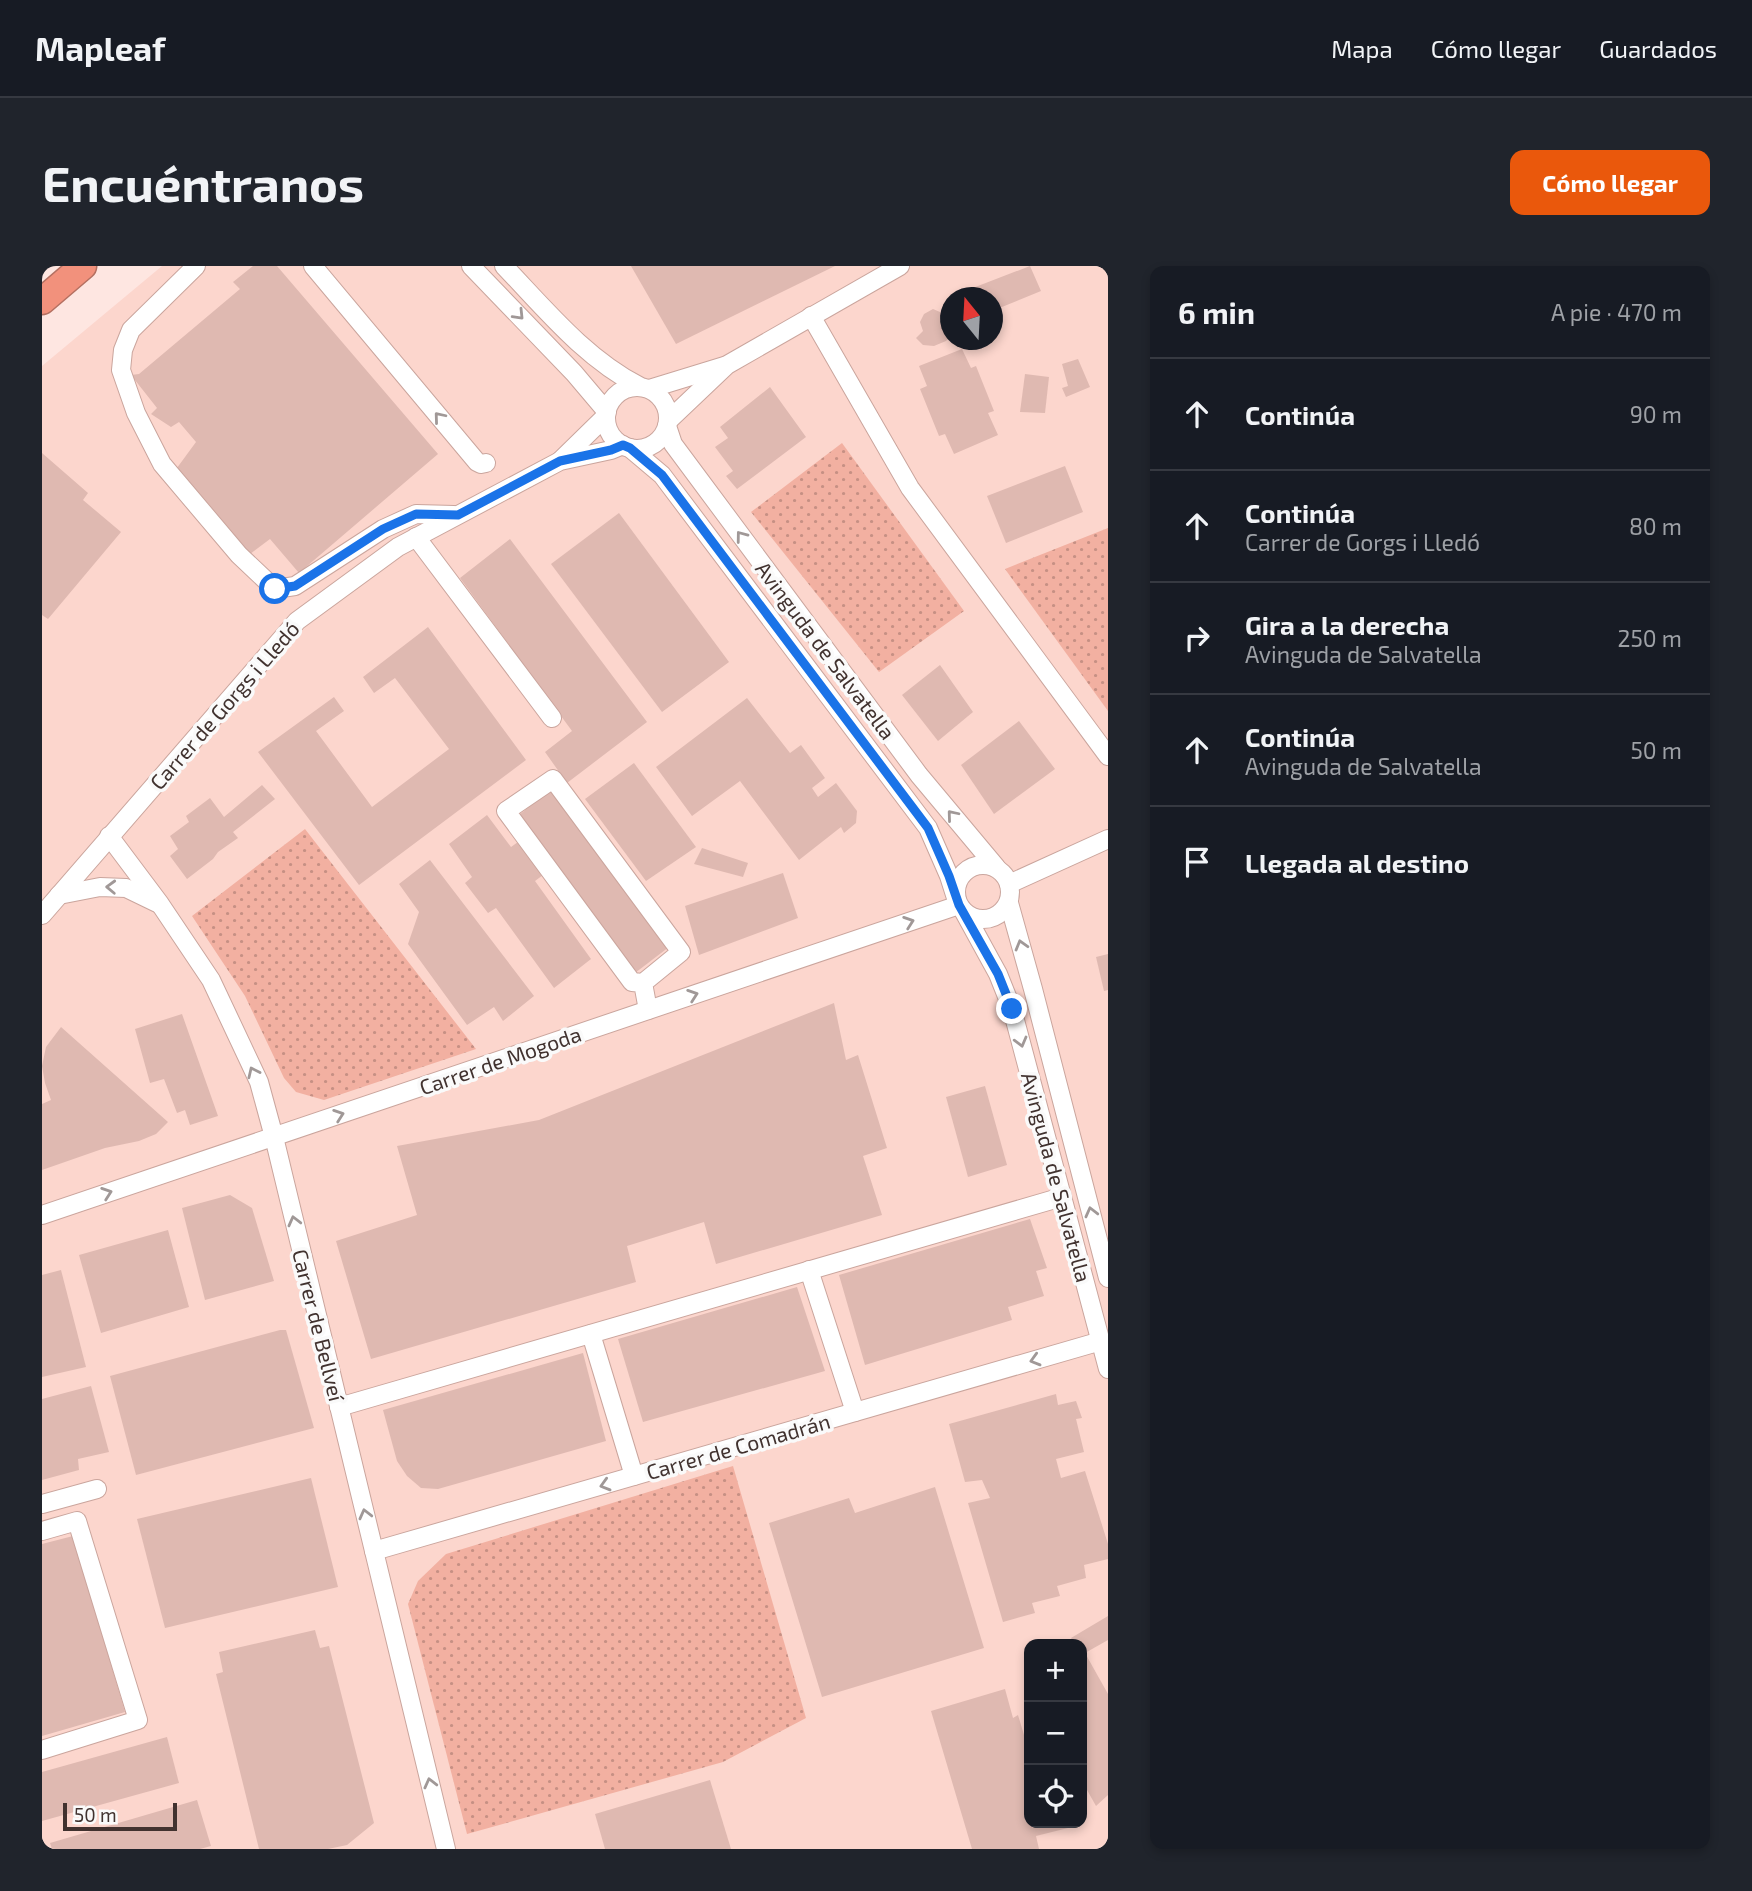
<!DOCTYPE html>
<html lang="es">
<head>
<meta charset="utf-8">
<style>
	body { margin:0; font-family:"Exo 2",sans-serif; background:#20242c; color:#f1f3f6 }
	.controls { position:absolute; right:21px; bottom:21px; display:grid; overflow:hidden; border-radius:14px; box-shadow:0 4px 10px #0003 }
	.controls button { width:63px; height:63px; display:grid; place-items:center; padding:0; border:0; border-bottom:2px solid #363941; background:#171b24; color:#f1f3f6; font:35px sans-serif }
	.compass { position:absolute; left:898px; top:21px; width:63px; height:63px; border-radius:50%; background:#171b24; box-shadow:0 4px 10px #0003; rotate:342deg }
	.scale { position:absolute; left:21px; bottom:18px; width:114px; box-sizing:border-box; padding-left:7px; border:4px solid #41322f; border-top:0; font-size:19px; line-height:24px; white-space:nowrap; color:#41322f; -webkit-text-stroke:5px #fafafa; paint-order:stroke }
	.stop { position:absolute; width:21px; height:21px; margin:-16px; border:5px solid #1a73e8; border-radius:50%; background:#fff }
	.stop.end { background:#1a73e8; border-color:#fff; box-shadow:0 2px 7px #0008 }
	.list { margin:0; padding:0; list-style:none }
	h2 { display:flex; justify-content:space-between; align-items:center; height:91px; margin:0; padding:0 28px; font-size:30px }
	h2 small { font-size:23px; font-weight:400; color:#9ea1a6 }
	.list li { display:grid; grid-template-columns:46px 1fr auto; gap:21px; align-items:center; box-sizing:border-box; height:112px; padding:0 28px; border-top:2px solid #363941 }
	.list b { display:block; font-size:26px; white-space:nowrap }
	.list p { margin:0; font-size:23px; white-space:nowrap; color:#9ea1a6 }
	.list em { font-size:23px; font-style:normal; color:#9ea1a6 }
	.icon { flex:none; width:38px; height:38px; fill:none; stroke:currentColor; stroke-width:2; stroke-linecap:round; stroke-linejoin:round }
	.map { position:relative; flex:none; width:1066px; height:1583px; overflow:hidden; border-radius:14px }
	header { display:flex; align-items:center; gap:42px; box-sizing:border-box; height:98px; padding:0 35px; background:#171b24; border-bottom:2px solid #363941 }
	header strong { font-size:33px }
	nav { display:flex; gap:38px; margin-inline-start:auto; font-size:24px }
	.intro { display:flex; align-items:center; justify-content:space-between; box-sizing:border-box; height:168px; padding:0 42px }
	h1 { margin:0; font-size:49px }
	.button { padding:18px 32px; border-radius:14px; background:#ea580c; color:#fff; font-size:24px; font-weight:700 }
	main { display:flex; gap:42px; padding:0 42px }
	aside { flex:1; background:#171b24; border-radius:14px; box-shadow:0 4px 10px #0003 }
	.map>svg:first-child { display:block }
	.built { fill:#fcd6cd; fill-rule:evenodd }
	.grass { fill:url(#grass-dots) }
	.building { fill:#dfb9b1 }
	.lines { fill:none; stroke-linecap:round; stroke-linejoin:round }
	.minor-casing { stroke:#caa59d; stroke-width:20 }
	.highway-casing { stroke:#b47061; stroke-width:29 }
	.minor { stroke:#fff; stroke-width:18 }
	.highway { stroke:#f2917c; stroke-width:26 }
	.oneway { stroke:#a09897 }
	.route { stroke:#1a73e8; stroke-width:9 }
	.labels { text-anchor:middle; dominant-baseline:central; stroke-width:7; stroke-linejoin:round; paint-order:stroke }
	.street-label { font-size:21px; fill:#41322f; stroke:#fafafa }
</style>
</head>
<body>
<header>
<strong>Mapleaf</strong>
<nav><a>Mapa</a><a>Cómo llegar</a><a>Guardados</a></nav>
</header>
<div class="intro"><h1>Encuéntranos</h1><a class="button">Cómo llegar</a></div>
<main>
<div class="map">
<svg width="1066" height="1583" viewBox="0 0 1066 1583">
	<defs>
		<pattern id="grass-dots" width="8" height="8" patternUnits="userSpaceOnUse" patternTransform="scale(1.75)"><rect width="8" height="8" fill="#f2b0a1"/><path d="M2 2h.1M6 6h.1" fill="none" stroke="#c69084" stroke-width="1.8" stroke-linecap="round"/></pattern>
	</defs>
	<rect width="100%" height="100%" fill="#fee6e1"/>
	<path class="built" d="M120,0h946v1583h-1066v-1483zM908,32h42v42h-42zM987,1378h53v179h-53z"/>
	<g class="grass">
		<path d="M800,177l122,168 -85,61 -128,-160z"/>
		<path d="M1066,262v183l-103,-142z"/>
		<path d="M263,563l171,220 -152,51 -28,-8 -12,-14 -39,-82 -53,-80z"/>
		<path d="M691,1200l73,252 -83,44 -256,72 -59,-230 10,-23 28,-27z"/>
	</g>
	<g class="building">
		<path d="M211,0h24l161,188 -139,119 -29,-34 -24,18 -72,-85 22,-30 -17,-20 -8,5 -20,-13 6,-6 -26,-33 8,-1 101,-85 -7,-7z"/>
		<path d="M589,0h204l-159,78z"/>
		<path d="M988,0l11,25 -49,20v-13h-24l-3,-7z"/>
		<path d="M891,43l7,3 3,4 2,7 -2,4 7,4v6l-4,4 -12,5 -11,-1 -7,-7 7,-7 -3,-9 4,-8z"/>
		<path d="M920,83l9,19 5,-2 18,45 -6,2 10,22 -44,19 -9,-20 -6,2 -19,-47 7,-3 -8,-20z"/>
		<path d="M1036,93l12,28 -24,10 -4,-9 6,-2 -6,-22z"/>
		<path d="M983,108l24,3 -4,36 -25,-1z"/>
		<path d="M728,121l36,50 -69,52 -11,-13 7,-5 -18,-24 13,-9 -8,-11z"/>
		<path d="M0,187l46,40 -5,7 38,32 -73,87 -6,-4z"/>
		<path d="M1023,200l18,46 -77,31 -19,-47z"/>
		<path d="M577,247l110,149 -67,50 -111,-148z"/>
		<path d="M468,273l137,183 -80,61 -22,-31 27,-21 -112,-153z"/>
		<path d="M386,361l98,133 -167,125 -101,-133 76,-55 10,14 -28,20 56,76 77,-58 -54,-71 -21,15 -11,-16z"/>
		<path d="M898,399l33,47 -35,29 -36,-46z"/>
		<path d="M705,432l43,55 11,-8 24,33 -13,10 6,9 18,-14 21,28 -1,12 -12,10 -3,-6 -42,33 -59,-79 -48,35 -36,-49z"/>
		<path d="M977,455l36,48 -61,45 -33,-49z"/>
		<path d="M592,497l62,84 -50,34 -61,-82z"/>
		<path d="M220,519l13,14 -42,33 5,6 -20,14 -5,7 -26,20 -17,-23 8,-7 -8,-13 19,-14 -3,-6 24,-18 14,19z"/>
		<path d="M509,523l118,158 -38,29 -118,-156z"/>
		<path d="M445,549l24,32 7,-5 25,33 -8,6 56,78 -37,29 -58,-80 -8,5 -23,-30 7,-6 -23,-33z"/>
		<path d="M660,582l46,15 -5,14 -49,-13z"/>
		<path d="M388,594l104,136 -31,25 -9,-14 -27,18 -59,-81 11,-32 -20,-28z"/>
		<path d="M741,607l15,45 -99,37 -14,-49z"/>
		<path d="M1066,688v36l-4,1 -8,-34z"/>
		<path d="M792,737l12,57 12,-5 29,93 -24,8 19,59 -166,49 -12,-42 -77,24 9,36 -265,77 -35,-118 81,-26 -20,-69 142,-26z"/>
		<path d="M140,748l36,102 -28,9 -5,-15 -8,3 -13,-34 -14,4 -15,-54z"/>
		<path d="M19,761l107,95 -12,12 -17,7 -34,7 -63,22v-66l9,-4 -6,-17 -3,-17 4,-19z"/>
		<path d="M943,820l22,79 -39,12 -22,-80z"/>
		<path d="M188,929l22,13 22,73 -69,19 -23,-92z"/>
		<path d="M988,953l17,49 -11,3 8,25 -36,11 4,13 -147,45 -26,-90z"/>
		<path d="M126,964l21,77 -88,26 -22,-78z"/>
		<path d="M19,1004l25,97 -44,10v-102z"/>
		<path d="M755,1021l28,84 -182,51 -25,-83z"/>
		<path d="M238,1064h6l28,98 -178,47 -26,-99z"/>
		<path d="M541,1087l23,88 -168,48 -17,-1 -14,-12 -10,-15 -14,-51z"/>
		<path d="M49,1120l18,66 -31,7 1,11 -37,10v-81z"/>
		<path d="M1014,1128l2,11 18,-4 6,17 -6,1 8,33 -28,7 5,19 24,-7 23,73v15l-24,6 2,13 -29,8 3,10 -28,7 3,10 -32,9 -35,-119 22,-5 -8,-18 -17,2 -16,-58z"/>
		<path d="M269,1212l27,109 -173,41 -28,-109z"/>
		<path d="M893,1221l49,161 -162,49 -53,-174 80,-25 6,15z"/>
		<path d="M31,1270l52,176 -83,24v-192z"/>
		<path d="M1066,1350v24l-23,13 23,41v101l-12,11 -14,-25v-137h-13l4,-2 -2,-4z"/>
		<path d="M273,1364l5,18 9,-2 45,177 -27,22 -19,4h-69l-43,-175 7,-2 -4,-20z"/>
		<path d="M963,1423l8,29 5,-3 9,30 2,-1v79h37l2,5 -32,8 3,13h-67l-41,-138z"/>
		<path d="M125,1471l12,46 -137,38v-49z"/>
		<path d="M668,1514l21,69h-126l-10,-35z"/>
		<path d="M155,1534l14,46 -11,3h-148l-2,-6z"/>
	</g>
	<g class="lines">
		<defs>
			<g id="minor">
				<path d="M154,0l-65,64 -8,20 -2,20 15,43 26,51 77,91 36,34 20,-3 88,-57 33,-15 38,1"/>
				<path d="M271,0l164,196 4,2 5,-1"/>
				<path d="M429,0l103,107 33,39"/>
				<path d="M462,0c42,44 81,92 135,120"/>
				<path d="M769,50l99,172 198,268"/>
				<circle cx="595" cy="152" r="31"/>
				<path d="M607,123l75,-23"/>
				<path d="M626,155l59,-56 173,-99"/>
				<path d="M625,160l6,18 246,331 77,92"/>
				<path d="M588,182l32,27 266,353 21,48 7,22"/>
				<path d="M519,194l45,-44"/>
				<path d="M374,271l136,181"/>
				<path d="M67,570l51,68 51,76 48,102 15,55 172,712"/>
				<circle cx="941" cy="626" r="27"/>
				<path d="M967,618l99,-45"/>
				<path d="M17,629l41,-8 26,1 31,15"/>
				<path d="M967,637l24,86 75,289"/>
				<path d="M922,646l34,62 14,35 96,360"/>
				<path d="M0,649l255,-294 101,-74 162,-86 51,-11 12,-5"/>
				<path d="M601,717l-11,-1 -126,-171 47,-32 128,173 -38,31 5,27"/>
				<path d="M0,949l917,-310"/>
				<path d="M767,1004l46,142"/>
				<path d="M549,1068l43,142"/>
				<path d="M297,1141l723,-210"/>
				<path d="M0,1238l55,-15"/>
				<path d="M0,1265l35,-10 61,199 -96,30"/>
				<path d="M332,1285l727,-210"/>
			</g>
			<path id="highway" d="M0,35l41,-35"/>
		</defs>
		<use href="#minor" class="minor-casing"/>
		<use href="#highway" class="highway-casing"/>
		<use href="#minor" class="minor"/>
		<use href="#highway" class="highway"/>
	</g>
	<defs><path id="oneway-chevron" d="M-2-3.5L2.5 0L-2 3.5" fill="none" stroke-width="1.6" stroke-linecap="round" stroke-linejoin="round" transform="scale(1.75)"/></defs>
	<g class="oneway">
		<use href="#oneway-chevron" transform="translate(477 49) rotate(46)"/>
		<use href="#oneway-chevron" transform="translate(397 151) rotate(-130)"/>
		<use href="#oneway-chevron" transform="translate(699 270) rotate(-127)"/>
		<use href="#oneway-chevron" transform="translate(910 549) rotate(-130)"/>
		<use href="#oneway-chevron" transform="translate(69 621) rotate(-178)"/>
		<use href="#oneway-chevron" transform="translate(867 656) rotate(-19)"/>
		<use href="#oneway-chevron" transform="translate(979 679) rotate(-106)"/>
		<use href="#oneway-chevron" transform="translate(651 729) rotate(-19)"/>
		<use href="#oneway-chevron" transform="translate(979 776) rotate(75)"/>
		<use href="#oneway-chevron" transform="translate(211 806) rotate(-115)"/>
		<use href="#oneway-chevron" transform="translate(297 849) rotate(-19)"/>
		<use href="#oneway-chevron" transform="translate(65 927) rotate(-19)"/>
		<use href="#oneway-chevron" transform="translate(1049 946) rotate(-104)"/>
		<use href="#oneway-chevron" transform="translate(252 955) rotate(-104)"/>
		<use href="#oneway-chevron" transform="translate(993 1094) rotate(164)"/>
		<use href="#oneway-chevron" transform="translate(563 1219) rotate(164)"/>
		<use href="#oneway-chevron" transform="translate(323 1248) rotate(-104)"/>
		<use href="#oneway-chevron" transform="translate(388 1517) rotate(-104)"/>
	</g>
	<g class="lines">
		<path class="route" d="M233,323l20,-3 88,-57 33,-15 42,1 102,-54 51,-11 12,-5 7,3 32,27 266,353 21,48 10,29 39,69 14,35"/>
	</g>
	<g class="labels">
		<g class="street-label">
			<text transform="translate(784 384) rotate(53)">Avinguda de Salvatella</text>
			<text transform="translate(182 439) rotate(-49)">Carrer de Gorgs i Lledó</text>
			<text transform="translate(458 794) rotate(-19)">Carrer de Mogoda</text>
			<text transform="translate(1015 911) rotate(75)">Avinguda de Salvatella</text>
			<text transform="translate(277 1059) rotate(76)">Carrer de Bellveí</text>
			<text transform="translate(696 1180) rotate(-16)">Carrer de Comadrán</text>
		</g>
	</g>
</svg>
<div class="controls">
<button>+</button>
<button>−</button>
<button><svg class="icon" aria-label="locate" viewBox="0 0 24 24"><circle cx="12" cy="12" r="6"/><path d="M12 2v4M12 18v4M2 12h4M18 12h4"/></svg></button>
</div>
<svg class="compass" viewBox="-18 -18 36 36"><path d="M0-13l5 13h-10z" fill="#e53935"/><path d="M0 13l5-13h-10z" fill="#9ea1a6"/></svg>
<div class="scale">50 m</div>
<div class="stop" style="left:233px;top:323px"></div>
<div class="stop end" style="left:970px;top:743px"></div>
</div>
<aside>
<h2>6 min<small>A pie · 470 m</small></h2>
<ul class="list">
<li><svg class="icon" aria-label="ahead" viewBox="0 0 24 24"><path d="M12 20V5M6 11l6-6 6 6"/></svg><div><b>Continúa</b></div><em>90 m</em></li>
<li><svg class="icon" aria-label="ahead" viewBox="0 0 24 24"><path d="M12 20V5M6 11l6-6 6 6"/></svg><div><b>Continúa</b><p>Carrer de Gorgs i Lledó</p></div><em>80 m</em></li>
<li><svg class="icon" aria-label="right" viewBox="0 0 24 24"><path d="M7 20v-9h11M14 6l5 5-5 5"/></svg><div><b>Gira a la derecha</b><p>Avinguda de Salvatella</p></div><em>250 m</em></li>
<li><svg class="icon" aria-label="ahead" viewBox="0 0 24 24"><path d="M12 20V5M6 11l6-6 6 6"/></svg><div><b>Continúa</b><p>Avinguda de Salvatella</p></div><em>50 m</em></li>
<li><svg class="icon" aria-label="arrive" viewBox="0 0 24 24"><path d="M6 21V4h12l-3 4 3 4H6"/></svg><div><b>Llegada al destino</b></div></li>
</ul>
</aside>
</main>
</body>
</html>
